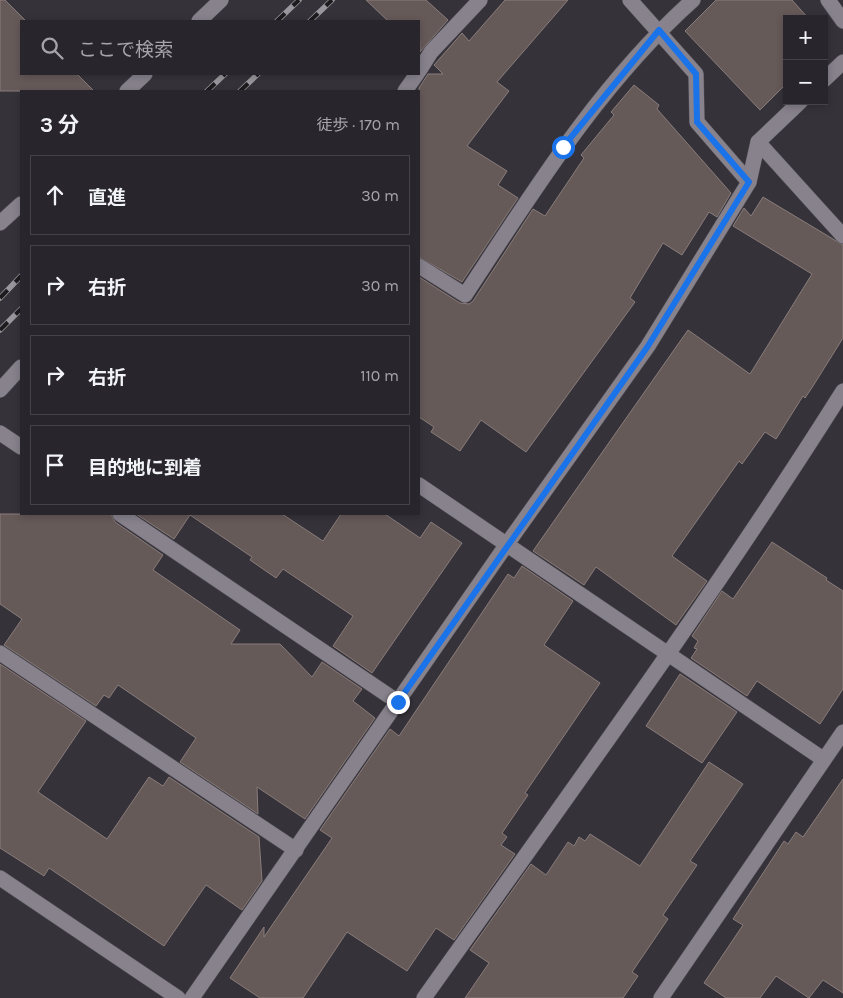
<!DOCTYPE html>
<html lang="ja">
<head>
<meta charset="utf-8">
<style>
	body { margin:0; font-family:Karla,"Noto Sans JP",sans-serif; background:#343238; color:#f1f3f6 }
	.controls { position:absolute; right:15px; top:15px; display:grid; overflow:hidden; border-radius:0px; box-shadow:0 2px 8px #0003 }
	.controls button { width:45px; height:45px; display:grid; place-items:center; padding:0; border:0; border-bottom:1px solid #444348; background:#28262c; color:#f1f3f6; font:25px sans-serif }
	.stop { position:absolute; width:15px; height:15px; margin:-11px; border:4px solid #1a73e8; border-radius:50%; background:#fff }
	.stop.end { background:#1a73e8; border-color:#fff; box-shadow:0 1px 5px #0008 }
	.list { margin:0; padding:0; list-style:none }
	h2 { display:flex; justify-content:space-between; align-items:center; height:65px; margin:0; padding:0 20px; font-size:21px }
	h2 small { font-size:16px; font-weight:400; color:#a5a5a9 }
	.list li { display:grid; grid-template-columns:32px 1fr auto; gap:15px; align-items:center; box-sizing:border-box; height:80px; margin:0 10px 10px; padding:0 10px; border:1px solid #444348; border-radius:0px }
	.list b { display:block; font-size:19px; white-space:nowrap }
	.list em { font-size:16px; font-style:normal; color:#a5a5a9 }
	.icon { flex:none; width:28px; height:28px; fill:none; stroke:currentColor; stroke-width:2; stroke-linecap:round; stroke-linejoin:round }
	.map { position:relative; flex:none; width:843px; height:998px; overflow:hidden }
	.search { position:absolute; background:#28262c; box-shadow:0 2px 8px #0003; left:20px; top:20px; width:400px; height:55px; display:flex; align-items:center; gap:12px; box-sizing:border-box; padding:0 18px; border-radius:0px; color:#a5a5a9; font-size:19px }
	.panel { position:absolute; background:#28262c; box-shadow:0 2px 8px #0003; left:20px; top:90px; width:400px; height:425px; border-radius:0px }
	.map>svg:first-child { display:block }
	.building { fill:#665a59; stroke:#897d7b }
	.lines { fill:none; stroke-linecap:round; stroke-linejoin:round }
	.service-casing { stroke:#524f56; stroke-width:16 }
	.minor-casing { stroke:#524f56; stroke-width:16 }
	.service { stroke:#87828c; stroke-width:15 }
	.minor { stroke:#87828c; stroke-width:15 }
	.rail-casing { stroke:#99969c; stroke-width:5.5 }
	.rail { stroke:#1c1b1e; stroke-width:4; stroke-dasharray:11; stroke-linecap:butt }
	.route { stroke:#1a73e8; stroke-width:6 }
</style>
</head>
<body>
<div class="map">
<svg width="843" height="998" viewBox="0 0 843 998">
	<rect width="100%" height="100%" fill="#36323a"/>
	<g class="building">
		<path d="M0,0h5l21,21h-5v53h56l17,17h-94z"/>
		<path d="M366,0h60l22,20 -28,32 -1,-31h-31z"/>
		<path d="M505,0h63l-71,82 12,9 -42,55 40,25 -9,14 20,13 -56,84 -43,-25v-169l9,-14h15l-9,-9 28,-32 7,8z"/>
		<path d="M716,0h76l17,19h-22v64l-27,27 -75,-79z"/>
		<path d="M634,85l25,20 -2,4 74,84 -14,24 -8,-5 -27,43 -19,-12 -33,55 5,4 -109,150 -45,-32 -21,31 -29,-19 3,-5 -15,-10v-140l41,26 9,1 4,-3 60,-92 12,7 39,-58 -3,-3 33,-40 -3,-3z"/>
		<path d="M763,197l80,48v93l-30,48 -8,12 -2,-2 -27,43 -11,-7 -23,32 -3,-3 -67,95 35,25 -31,44 -80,-58 -12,18 -51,-34 155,-221 62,44 62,-100 -79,-48 11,-18 7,8z"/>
		<path d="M0,514h111l4,8 48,33 -10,15 87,60 -9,14h49l32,33 10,-15 40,27 -9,12 22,17 -70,101 -48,-32 1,27 -78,-52 16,-24 -78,-53 -9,13 -5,-3 -8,11 -92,-61 18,-26 -22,-15z"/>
		<path d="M136,514h146l41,27 18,-27h44l35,24 11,-16 31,21 -90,130 -39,-27 20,-30 -70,-47 -7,9 -26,-18 2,-3 -62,-42 -16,24z"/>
		<path d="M772,542l55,36 -1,2 17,11v98l-23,35 -63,-43 -10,15 -56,-38 6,-9 -3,-1 4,-7 -6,-5 30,-45 11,8z"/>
		<path d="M522,566l51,35 -29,44 56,38 -75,110 3,2 -26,38 5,4 -6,8 14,9 -61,86 -18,-12 -29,43 -60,-39 -44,66h-43l-30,-20 34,-51v10l68,-99 -12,-8 70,-101 9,7 109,-162 6,4z"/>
		<path d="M0,664l86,57 -48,71 69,47 42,-62 14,9 6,-9 90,60 3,44 -20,29 -36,-25 -42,61 -115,-78 -5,8 -44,-28z"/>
		<path d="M680,674l57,38 -35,51 -56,-37z"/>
		<path d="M709,762l34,22 -53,77 7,4 -34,50 5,4 -36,53 6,4 -15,22h-158l24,-35 -19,-13 61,-86 15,11 22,-33 6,4 5,-9 6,4 5,-7 50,32z"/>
		<path d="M843,779v214l-20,-13 -14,18 -33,-22 -16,22h-34l-22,-15 39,-58 -10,-6 51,-78 4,3 8,-12 7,5z"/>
	</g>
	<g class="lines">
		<defs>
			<g id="service">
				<path d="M419,71l12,-19 49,-52"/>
				<path d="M405,91l12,-17"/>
				<path d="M419,266l46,29c68,-103 135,-212 228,-295"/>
			</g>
			<g id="minor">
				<path d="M630,0l66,74 1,48 52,60"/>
				<path d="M828,0l15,21"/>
				<path d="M199,21l22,-21"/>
				<path d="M824,80l19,-18"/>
				<path d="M127,91l18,-17"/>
				<path d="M758,142l85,94"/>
				<path d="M0,223l21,-19"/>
				<path d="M0,390l21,-23"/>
				<path d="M0,433l21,14"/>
				<path d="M419,485l404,274"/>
				<path d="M120,514l278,188"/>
				<path d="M0,653l296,197"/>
				<path d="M0,878l178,120"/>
				<path d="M192,998l315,-454 141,-198 101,-164 9,-40 43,-41"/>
				<path d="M424,998c142,-200 288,-399 419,-607"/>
				<path d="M661,998l182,-266"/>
			</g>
		</defs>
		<use href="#service" class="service-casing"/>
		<use href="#minor" class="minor-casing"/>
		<use href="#service" class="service"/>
		<use href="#minor" class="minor"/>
		<defs>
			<g id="rail">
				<path d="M277,21l22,-21"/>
				<path d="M310,21l22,-21"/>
				<path d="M207,91l18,-17"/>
				<path d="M240,91l18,-17"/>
				<path d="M0,298l21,-22"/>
				<path d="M0,330l21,-21"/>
			</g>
		</defs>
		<use href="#rail" class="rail-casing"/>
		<use href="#rail" class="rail"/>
	</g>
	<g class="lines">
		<path class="route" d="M398,702l250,-356 101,-164 -52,-60 -1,-48 -37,-44 -96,117"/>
	</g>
</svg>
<div class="controls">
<button>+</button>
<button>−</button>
</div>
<div class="stop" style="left:563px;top:147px"></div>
<div class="stop end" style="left:398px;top:702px"></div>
<div class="search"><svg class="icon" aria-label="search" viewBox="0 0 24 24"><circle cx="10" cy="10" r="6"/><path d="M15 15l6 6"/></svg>ここで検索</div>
<section class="panel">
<h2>3 分<small>徒歩 · 170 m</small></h2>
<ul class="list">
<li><svg class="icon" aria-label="ahead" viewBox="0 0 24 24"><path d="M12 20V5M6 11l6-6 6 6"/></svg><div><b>直進</b></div><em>30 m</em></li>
<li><svg class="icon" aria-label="right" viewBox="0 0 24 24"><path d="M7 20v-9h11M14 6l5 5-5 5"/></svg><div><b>右折</b></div><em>30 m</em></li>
<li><svg class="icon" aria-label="right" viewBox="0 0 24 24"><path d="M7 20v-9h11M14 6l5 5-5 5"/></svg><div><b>右折</b></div><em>110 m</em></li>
<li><svg class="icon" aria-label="arrive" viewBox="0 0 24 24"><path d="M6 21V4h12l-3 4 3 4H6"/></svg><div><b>目的地に到着</b></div></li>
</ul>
</section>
</div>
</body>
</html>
